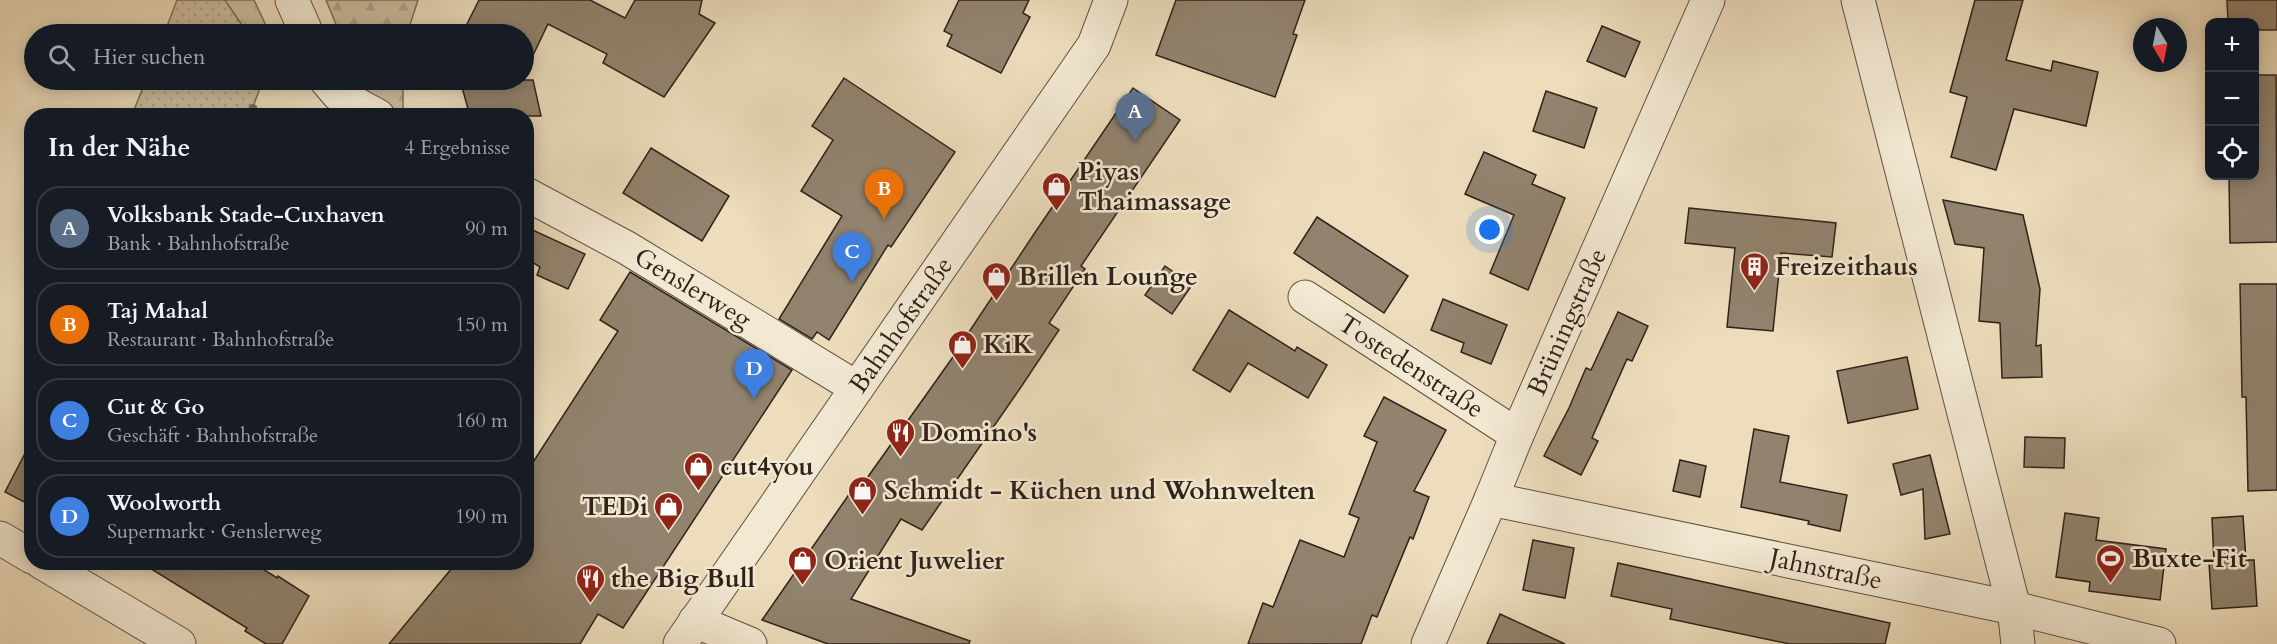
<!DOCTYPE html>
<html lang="de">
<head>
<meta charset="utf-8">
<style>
	body { margin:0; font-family:Cardo,serif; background:#242831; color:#f1f3f6 }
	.controls { position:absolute; right:18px; top:18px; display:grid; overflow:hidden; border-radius:12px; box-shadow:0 3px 15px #0003 }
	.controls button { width:54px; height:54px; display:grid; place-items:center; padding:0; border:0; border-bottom:2px solid #363941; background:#171b24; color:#f1f3f6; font:30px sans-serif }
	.compass { position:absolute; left:2133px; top:18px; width:54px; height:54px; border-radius:50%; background:#171b24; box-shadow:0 3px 15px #0003; rotate:170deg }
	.you { position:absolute; left:1490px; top:230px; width:21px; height:21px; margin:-15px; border:4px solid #fff; border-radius:50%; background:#1a73e8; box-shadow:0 0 0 9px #1a73e833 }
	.badge { display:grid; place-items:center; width:39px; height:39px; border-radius:50%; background:#db2777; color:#fff; font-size:20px; font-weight:700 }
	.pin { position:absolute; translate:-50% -50px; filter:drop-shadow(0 2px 3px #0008) }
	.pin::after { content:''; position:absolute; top:32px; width:21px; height:18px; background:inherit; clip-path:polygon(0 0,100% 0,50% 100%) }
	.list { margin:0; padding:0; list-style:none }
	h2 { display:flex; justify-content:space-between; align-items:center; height:78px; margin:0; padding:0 24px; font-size:26px }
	h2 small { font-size:20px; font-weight:400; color:#9ea1a6 }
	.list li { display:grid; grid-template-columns:39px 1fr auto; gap:18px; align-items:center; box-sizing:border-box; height:84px; margin:0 12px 12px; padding:0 12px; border:2px solid #363941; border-radius:24px }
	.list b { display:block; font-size:22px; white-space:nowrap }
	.list p { margin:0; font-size:20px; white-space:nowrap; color:#9ea1a6 }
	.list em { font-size:20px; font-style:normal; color:#9ea1a6 }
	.icon { flex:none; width:33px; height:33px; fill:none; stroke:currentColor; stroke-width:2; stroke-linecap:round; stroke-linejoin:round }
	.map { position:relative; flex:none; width:2277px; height:644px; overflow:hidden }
	.search { position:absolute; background:#171b24; box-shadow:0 3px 15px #0003; left:24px; top:24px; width:510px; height:66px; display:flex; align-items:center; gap:15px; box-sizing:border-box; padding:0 21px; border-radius:33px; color:#9ea1a6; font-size:22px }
	.panel { position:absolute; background:#171b24; box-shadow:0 3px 15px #0003; left:24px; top:108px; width:510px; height:462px; border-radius:24px }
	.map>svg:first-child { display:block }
	.grass { fill:url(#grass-dots); stroke:#7e705d; stroke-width:1.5 }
	.forest { fill:url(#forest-firs); stroke:#7e705d; stroke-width:1.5 }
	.park { fill:url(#park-tufts); stroke:#7e705d; stroke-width:1.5 }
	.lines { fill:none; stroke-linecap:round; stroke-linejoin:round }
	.stream { stroke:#7a6c5a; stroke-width:8 }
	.building { fill:#91836e; stroke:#2e221a; stroke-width:1.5 }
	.minor-casing { stroke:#5e5142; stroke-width:35 }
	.minor { stroke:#f3e9d3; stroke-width:33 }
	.labels { text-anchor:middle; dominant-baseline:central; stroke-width:5; stroke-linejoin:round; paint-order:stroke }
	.poi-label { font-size:26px; font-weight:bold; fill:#2e221a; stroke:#f3e9d3; text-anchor:start }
	.street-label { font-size:26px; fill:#2e221a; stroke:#f3e9d3 }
</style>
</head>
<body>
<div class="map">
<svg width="2277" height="644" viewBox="0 0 2277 644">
	<defs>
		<pattern id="grass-dots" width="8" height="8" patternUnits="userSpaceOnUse" patternTransform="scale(1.5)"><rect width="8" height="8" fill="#cdbda0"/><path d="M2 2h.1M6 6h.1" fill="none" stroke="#b0a289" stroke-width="1.8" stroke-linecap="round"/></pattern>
		<pattern id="forest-firs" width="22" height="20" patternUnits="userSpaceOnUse" patternTransform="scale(1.5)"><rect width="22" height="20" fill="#cdbda0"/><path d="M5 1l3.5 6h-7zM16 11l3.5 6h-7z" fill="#b0a289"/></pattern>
		<pattern id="park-tufts" width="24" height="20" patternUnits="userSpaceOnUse" patternTransform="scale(1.5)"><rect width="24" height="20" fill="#cdbda0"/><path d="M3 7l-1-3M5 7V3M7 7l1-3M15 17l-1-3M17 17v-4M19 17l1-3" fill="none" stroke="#b0a289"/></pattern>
	</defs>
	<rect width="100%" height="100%" fill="#edddbc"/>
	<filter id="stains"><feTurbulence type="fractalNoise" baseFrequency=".00333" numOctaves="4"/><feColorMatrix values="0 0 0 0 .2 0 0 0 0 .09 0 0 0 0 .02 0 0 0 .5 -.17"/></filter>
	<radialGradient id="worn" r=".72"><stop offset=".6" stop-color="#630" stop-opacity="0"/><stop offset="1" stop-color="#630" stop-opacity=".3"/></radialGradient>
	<g class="grass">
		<path d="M177,0h48l23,34h-84z"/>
		<path d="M146,80h117l-13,35h-118z"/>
	</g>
	<g class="forest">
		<path d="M326,0h92l-11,34h-67z"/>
		<path d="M355,80h48v35h-7z"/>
	</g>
	<path class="park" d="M225,0h29l16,34h-22z"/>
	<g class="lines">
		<path class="stream" d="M250,116l3,-8"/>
	</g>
	<g class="building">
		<path d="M479,0h111l35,18 10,-18h67l-3,14 16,9 -51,74 -61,-34 4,-9 -59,-30 -24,50v-40h-62z"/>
		<path d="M959,0h70l-6,13 7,4 -29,56 -54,-27 5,-11 -8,-4z"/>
		<path d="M1176,0h129l-12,34 4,1 -22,62 -119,-42z"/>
		<path d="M1975,0h48l-17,60 45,11 2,-10 45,11 -12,54 -72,-17 -18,61 -45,-13 16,-60 -17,-5z"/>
		<path d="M2227,0h50v30h-23v-8h-26z"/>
		<path d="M1602,26l38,16 -15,35 -38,-16z"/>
		<path d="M2254,75h22l1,167 -47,1 -1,-67h25z"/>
		<path d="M844,78l111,74 -64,95 -3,-2 -59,95 -12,-8 -5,7 -33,-20 63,-103 -41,-25 32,-51 -21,-14z"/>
		<path d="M460,80h73l8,36h-71z"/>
		<path d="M1133,88l47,32 -99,146 4,3 -36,54 10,7 -38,57 -99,143 -21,-11 -50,80 119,42 -1,3h-141l-66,-24 88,-127 5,2 115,-162 -1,-1 65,-98z"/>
		<path d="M1546,91l51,17 -13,40 -51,-17z"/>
		<path d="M651,148l78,48 -27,45 -79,-48z"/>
		<path d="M1484,152l52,23 -4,9 33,14 -37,92 -38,-17 24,-58 -49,-21z"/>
		<path d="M1943,200l80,15 17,74 -4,57 5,-1 1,32 -40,1 -2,-55 -21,-2 5,-73 -29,-4z"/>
		<path d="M1689,208l147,15 -4,34 -51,-4 -8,78 -46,-4 8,-79 -50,-5z"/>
		<path d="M1317,217l91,59 -24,37 -90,-60z"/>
		<path d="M526,227l59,27 -17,35 -31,-14 3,-8 -14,-9z"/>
		<path d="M1165,266l27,19 -20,29 -27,-19z"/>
		<path d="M630,272l162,98 -169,258 -25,-14 -18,30h-191l68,-82h69v-89l92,-142 -18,-11z"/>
		<path d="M2240,284h37v206l-29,1 -2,-94h-4z"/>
		<path d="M1443,299l64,26 -16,39 -30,-12 3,-9 -33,-13z"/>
		<path d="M1229,310l66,41 2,-4 30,18 -19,33 -60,-35 -18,29 -37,-22z"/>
		<path d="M1618,312l30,14 -16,35 -5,-2 -35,79 6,3 -17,34 -37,-19 25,-48 17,-40 5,2z"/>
		<path d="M1907,357l11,52 -70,14 -11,-52z"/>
		<path d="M1384,397l62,33 -32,61 15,6 -16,42 -3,-2 -33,80 -5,-2 -11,29h-113l15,-41 10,4 27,-67 44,17 15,-39 -10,-4 28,-72 -13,-6z"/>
		<path d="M1754,429l35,7 -9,46 67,13 -7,36 -32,-7 1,-3 -68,-14z"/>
		<path d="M2025,437l40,1 -1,30 -40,-1z"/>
		<path d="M32,440v66l-27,-14z"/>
		<path d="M1930,455l20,79 -25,5 -2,-50 -22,6 -8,-31z"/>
		<path d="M1680,460l26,6 -6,31 -27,-6z"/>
		<path d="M2065,513l34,5 -3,22 70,9 -6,51 -71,-9 1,-9 -34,-5z"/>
		<path d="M2243,516l3,44h8l3,46 -45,3 -3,-46 5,-1 -2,-44z"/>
		<path d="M1533,540l41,8 -9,50 -42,-8z"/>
		<path d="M140,562h112l25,16 1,-2 31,20 -27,48h-16l-21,-13 2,-3z"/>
		<path d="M1618,563l272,60 -5,21h-95l-120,-25 2,-10 -61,-13z"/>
		<path d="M1500,614l65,30h-78z"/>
	</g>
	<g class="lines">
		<defs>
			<g id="minor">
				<path d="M292,0l15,34"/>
				<path d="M1858,0l156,608 4,36"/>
				<path d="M326,80l12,14 40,22"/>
				<path d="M526,194l101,54 230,140"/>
				<path d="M1305,297l212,138"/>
				<path d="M1491,499l523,109 145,36"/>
				<path d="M0,538l32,19"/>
				<path d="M41,562l138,82"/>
				<path d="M695,621l55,23"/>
				<path d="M680,644l414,-599 17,-45"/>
				<path d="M1428,644l63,-145 26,-64 191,-435"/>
			</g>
		</defs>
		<use href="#minor" class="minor-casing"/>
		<use href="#minor" class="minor"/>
	</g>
	<defs>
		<symbol id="shop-pin" viewBox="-11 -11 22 30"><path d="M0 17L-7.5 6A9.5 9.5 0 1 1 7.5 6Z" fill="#8f2418" stroke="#f3e9d3"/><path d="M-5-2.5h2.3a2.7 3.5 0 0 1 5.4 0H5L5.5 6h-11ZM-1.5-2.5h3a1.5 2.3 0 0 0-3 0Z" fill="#fff"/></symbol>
		<symbol id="building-pin" viewBox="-11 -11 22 30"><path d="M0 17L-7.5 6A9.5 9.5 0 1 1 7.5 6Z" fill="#8f2418" stroke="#f3e9d3"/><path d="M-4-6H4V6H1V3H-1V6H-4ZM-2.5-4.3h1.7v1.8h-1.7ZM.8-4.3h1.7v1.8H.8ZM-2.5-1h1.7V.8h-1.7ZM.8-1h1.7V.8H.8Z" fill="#fff"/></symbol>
		<symbol id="restaurant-pin" viewBox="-11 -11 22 30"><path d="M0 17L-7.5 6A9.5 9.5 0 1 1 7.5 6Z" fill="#8f2418" stroke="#f3e9d3"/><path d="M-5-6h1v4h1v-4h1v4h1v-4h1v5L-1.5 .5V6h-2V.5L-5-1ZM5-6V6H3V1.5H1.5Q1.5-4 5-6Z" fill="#fff"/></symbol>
		<symbol id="stadium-pin" viewBox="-11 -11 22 30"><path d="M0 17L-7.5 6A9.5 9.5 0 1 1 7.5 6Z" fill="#8f2418" stroke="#f3e9d3"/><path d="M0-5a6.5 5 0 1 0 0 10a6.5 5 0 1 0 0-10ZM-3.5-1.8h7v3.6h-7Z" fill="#fff"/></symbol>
	</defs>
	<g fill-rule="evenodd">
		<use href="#shop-pin" x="1040" y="170" width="33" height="45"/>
		<use href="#building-pin" x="1738" y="250" width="33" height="45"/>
		<use href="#shop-pin" x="980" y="260" width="33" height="45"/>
		<use href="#shop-pin" x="946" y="328" width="33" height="45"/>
		<use href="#restaurant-pin" x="884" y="416" width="33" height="45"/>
		<use href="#shop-pin" x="682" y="450" width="33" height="45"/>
		<use href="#shop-pin" x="846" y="474" width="33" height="45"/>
		<use href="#shop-pin" x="652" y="490" width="33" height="45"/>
		<use href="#stadium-pin" x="2094" y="542" width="33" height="45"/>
		<use href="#shop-pin" x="786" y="544" width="33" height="45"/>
		<use href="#restaurant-pin" x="574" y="562" width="33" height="45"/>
	</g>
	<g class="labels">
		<g class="poi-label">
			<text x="1078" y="171">Piyas<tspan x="1078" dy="30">Thaimassage</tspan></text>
			<text x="1775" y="266">Freizeithaus</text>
			<text x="1018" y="276">Brillen Lounge</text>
			<text x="983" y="344">KiK</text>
			<text x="921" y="432">Domino's</text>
			<text x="720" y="466">cut4you</text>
			<text x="884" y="490">Schmidt - Küchen und Wohnwelten</text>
			<text x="648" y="506" text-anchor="end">TEDi</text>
			<text x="2132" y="558">Buxte-Fit</text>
			<text x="824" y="560">Orient Juwelier</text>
			<text x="611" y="578">the Big Bull</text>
		</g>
		<g class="street-label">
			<text transform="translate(693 288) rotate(31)">Genslerweg</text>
			<text transform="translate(1567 322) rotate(-66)">Brüningstraße</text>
			<text transform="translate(901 325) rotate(-55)">Bahnhofstraße</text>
			<text transform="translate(1411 366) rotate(33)">Tostedenstraße</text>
			<text transform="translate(1826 569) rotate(12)">Jahnstraße</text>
		</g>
	</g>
	<rect width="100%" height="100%" filter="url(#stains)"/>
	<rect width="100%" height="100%" fill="url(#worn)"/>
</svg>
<div class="controls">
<button>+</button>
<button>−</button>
<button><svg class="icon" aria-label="locate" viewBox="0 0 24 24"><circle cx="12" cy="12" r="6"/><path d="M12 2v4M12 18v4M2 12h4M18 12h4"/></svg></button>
</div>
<svg class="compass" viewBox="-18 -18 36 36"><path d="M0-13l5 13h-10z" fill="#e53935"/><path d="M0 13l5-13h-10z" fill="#9ea1a6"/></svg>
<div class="you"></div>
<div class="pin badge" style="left:1135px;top:142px;background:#5c6f8a">A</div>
<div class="pin badge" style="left:884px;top:219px;background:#e8710a">B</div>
<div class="pin badge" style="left:852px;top:282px;background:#3f7fe0">C</div>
<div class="pin badge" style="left:754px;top:399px;background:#3f7fe0">D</div>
<div class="search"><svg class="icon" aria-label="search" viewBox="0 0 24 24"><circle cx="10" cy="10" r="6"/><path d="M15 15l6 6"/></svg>Hier suchen</div>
<section class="panel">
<h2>In der Nähe<small>4 Ergebnisse</small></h2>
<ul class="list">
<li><span class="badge" style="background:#5c6f8a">A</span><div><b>Volksbank Stade-Cuxhaven</b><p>Bank · Bahnhofstraße</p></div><em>90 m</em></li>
<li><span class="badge" style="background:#e8710a">B</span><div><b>Taj Mahal</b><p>Restaurant · Bahnhofstraße</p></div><em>150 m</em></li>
<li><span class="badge" style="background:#3f7fe0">C</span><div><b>Cut &amp; Go</b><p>Geschäft · Bahnhofstraße</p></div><em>160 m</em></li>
<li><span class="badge" style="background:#3f7fe0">D</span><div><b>Woolworth</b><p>Supermarkt · Genslerweg</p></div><em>190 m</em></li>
</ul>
</section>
</div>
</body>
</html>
